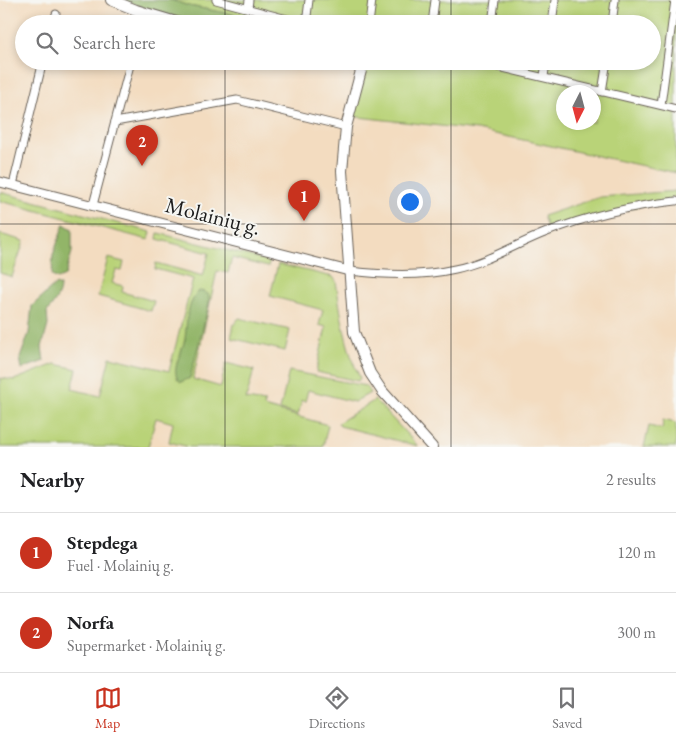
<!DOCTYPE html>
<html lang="en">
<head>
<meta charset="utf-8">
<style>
	body { margin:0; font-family:"EB Garamond",serif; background:#f6f6f6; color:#202124 }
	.compass { position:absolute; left:556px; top:85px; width:45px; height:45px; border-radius:50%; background:#fff; box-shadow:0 2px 8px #0003; rotate:186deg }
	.you { position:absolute; left:409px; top:201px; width:18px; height:18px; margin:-12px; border:4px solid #fff; border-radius:50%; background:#1a73e8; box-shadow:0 0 0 8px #1a73e833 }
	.badge { display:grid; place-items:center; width:32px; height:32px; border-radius:50%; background:#c8321e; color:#fff; font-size:16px; font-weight:700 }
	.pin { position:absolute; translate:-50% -41px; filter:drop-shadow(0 1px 2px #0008) }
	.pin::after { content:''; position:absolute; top:26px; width:18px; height:15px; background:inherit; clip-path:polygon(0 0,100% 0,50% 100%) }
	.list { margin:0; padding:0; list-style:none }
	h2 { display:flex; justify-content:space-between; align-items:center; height:65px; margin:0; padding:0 20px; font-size:21px }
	h2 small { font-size:16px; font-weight:400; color:#757577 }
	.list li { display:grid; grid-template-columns:32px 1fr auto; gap:15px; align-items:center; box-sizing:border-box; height:80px; padding:0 20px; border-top:1px solid #e0e0e0 }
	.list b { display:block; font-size:19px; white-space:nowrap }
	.list p { margin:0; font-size:16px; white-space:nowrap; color:#757577 }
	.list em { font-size:16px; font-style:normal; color:#757577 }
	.icon { flex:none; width:28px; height:28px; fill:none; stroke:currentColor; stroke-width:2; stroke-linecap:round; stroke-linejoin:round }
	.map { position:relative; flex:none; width:676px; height:447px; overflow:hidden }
	.search { position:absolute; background:#fff; box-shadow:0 2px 8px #0003; left:15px; right:15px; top:15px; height:55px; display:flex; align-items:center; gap:12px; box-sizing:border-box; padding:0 18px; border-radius:28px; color:#757577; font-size:19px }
	.sheet { height:225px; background:#fff }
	nav { display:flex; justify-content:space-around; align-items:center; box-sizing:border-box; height:70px; border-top:1px solid #e0e0e0; background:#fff; font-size:14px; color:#757577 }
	nav a { display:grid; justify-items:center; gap:2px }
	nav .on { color:#c8321e }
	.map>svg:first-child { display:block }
	.green { fill:#b9d378; stroke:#6a784a; fill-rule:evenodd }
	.forest { fill:#92b568; stroke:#576842 }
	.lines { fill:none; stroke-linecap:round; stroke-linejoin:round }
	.minor-casing { stroke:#675f55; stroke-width:9 }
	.tertiary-casing { stroke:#675f55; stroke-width:11 }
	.secondary-casing { stroke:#675f55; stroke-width:12 }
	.minor { stroke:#fff; stroke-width:7 }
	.tertiary { stroke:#fff; stroke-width:9 }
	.secondary { stroke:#fff; stroke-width:10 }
	.grid { fill:none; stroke:#1c1c1c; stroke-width:1; stroke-opacity:0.55 }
	.labels { text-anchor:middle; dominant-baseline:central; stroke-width:4; stroke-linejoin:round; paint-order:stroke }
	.street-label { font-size:22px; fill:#1c1c1c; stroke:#f6f6f2 }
</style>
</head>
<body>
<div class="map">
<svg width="676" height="447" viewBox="0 0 676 447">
	<rect width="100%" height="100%" fill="#f6f6f2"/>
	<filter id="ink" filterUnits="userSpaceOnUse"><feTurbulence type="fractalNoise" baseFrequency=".02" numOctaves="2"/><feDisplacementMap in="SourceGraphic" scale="10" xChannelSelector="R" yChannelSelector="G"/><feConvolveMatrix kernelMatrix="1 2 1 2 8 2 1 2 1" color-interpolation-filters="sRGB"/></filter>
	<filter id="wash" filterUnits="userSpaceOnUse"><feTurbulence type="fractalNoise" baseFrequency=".0096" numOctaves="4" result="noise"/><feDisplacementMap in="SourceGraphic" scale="20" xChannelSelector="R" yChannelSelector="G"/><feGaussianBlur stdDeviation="1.12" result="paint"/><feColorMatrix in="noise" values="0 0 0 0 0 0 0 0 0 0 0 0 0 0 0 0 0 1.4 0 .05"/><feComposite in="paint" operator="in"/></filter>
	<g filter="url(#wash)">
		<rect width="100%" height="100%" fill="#f3dcc0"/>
		<g class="green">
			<path d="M171,0h505v173l-199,-43 -128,-14 14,-55h289v-37h-368l-95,-18zM564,92h30v30h-30z"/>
			<path d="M676,191v6l-5,1v4l-28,3 -95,26 -5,-15 57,-19z"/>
			<path d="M0,192l151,40 -2,8 -149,-39z"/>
			<path d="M158,233l112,28 -2,6 -36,-9 -4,15 -11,-2 -24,108 28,8 5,-24 28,7 -8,29 19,3 -1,5 64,18 -5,22h-134l-20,-5 4,-19 -17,-5 -8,29h-148v-69l14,2 41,-16 22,5 -5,20 28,7 10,-39 59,14 24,-92 -38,-10 1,-6 47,13 6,-23 -52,-14z"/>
			<path d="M0,234l24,7 -12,36 -12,-4z"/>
			<path d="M108,258l16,4 -2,9 -6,-1 -4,13 11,3 -1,6 32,9 -3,10 -53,-15z"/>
			<path d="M278,264l55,13 3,4c5,34 9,66 24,97l-2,3 -42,-9 10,-45 -7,-2 4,-15 -53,-14z"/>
			<path d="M239,318l51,12 -5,21 -54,-13 3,-14z"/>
			<path d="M289,371l77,15 4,7 -16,9 -46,-12 -3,12 -3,-2 -4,15 -18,-5z"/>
			<path d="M375,400l43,46 -78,-20 -2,-3z"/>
			<path d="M663,420l13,3v24h-32l5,-21 13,3z"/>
		</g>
		<g class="forest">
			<path d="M122,0h49l18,6 95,18h-84l-33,-8z"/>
			<path d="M64,224l8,5v23l-7,24 -7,3 -6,-3 1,-21z"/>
			<path d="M56,284l4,2c0,11 -7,18 -13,26l1,13 -6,22 2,14 -22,8 -2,-11 9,-25 3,-27z"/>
			<path d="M199,291l6,1 4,3v9l-19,74 -9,4c-13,-8 2,-32 4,-43 2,-17 1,-34 14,-48z"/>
		</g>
	</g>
	<g filter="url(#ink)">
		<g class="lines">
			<defs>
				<g id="minor">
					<path d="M216,0l90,24"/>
					<path d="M248,8l1,-8"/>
					<path d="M53,24l3,-10"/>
					<path d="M306,24l3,-24"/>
					<path d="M369,24l3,-24"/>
					<path d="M432,24l3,-24"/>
					<path d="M492,24l3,-24"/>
					<path d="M552,24l3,-24"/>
					<path d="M612,24l3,-24"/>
					<path d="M473,61l203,48"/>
					<path d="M544,77l2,-16"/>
					<path d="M602,92l5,-31"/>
					<path d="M661,105l14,-105"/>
					<path d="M115,122l122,-22 109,27"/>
					<path d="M13,185l30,-124"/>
					<path d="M93,205l38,-144"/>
					<path d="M349,271c36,4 71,6 106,-2 33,-7 61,-25 92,-37 43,-17 83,-26 129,-31"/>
				</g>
				<path id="tertiary" d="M0,182l349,89"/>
				<g id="secondary">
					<path d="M111,0l25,10 47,14"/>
					<path d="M343,61l19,6 -16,60 -4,44 12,161 16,41 12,18 50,56"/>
				</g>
			</defs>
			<use href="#minor" class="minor-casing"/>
			<use href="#tertiary" class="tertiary-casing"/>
			<use href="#secondary" class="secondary-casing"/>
			<use href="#minor" class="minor"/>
			<use href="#tertiary" class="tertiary"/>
			<use href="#secondary" class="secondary"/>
		</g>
	</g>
	<path class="grid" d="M225,0v24M451,0v24M225,61v386M451,61v386M0,224h676"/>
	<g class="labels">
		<g class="street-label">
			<text transform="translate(213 216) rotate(14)">Molainių g.</text>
		</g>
	</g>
</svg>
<svg class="compass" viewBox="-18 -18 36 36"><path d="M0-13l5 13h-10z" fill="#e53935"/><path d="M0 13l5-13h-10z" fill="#757577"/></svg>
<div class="you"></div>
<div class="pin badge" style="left:304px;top:221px">1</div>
<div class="pin badge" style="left:142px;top:166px">2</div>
<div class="search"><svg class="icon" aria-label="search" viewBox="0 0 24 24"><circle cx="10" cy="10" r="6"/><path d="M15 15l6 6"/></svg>Search here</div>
</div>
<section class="sheet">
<h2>Nearby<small>2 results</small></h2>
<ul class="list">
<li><span class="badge">1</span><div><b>Stepdega</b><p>Fuel · Molainių g.</p></div><em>120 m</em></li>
<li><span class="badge">2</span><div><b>Norfa</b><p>Supermarket · Molainių g.</p></div><em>300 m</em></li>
</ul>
</section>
<nav>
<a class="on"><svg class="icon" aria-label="map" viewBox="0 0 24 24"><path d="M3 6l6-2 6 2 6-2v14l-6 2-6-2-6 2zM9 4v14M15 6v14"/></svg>Map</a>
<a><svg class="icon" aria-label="directions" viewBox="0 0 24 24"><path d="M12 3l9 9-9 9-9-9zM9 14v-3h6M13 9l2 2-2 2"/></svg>Directions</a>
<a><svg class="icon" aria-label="saved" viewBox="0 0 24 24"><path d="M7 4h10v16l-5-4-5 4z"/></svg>Saved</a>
</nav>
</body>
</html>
